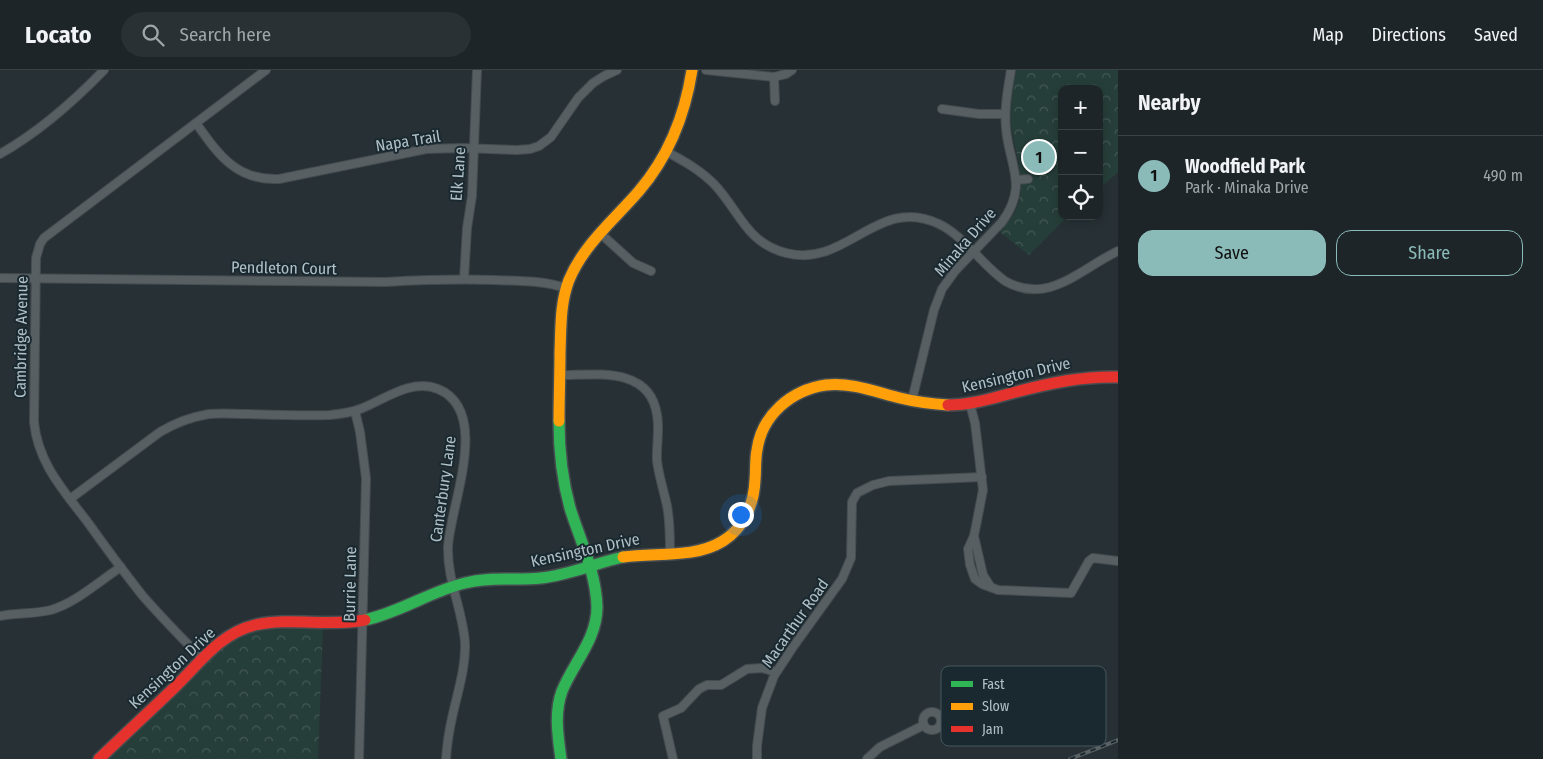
<!DOCTYPE html>
<html lang="en">
<head>
<meta charset="utf-8">
<style>
	body { margin:0; font-family:"Fira Sans Condensed",sans-serif; background:#2a3134; color:#f1f3f6 }
	.controls { position:absolute; right:15px; top:15px; display:grid; overflow:hidden; border-radius:10px; box-shadow:0 2px 8px #0003 }
	.controls button { width:45px; height:45px; display:grid; place-items:center; padding:0; border:0; border-bottom:1px solid #3b4245; background:#1d2528; color:#f1f3f6; font:25px sans-serif }
	.you { position:absolute; left:740px; top:444px; width:18px; height:18px; margin:-12px; border:4px solid #fff; border-radius:50%; background:#1a73e8; box-shadow:0 0 0 8px #1a73e833 }
	.badge { display:grid; place-items:center; width:32px; height:32px; border-radius:50%; background:#8bbbb9; color:#111; font-size:16px; font-weight:700 }
	.pin { position:absolute; translate:-50% -50%; border:2px solid #fff; box-shadow:0 1px 5px #0006 }
	.list { margin:0; padding:0; list-style:none }
	h2 { display:flex; justify-content:space-between; align-items:center; height:65px; margin:0; padding:0 20px; font-size:21px }
	h2 small { font-size:16px; font-weight:400; color:#a0a5a8 }
	.list li { display:grid; grid-template-columns:32px 1fr auto; gap:15px; align-items:center; box-sizing:border-box; height:80px; padding:0 20px; border-top:1px solid #3b4245 }
	.list b { display:block; font-size:19px; white-space:nowrap }
	.list p { margin:0; font-size:16px; white-space:nowrap; color:#a0a5a8 }
	.list em { font-size:16px; font-style:normal; color:#a0a5a8 }
	.actions { display:flex; gap:10px; padding:15px 20px }
	.actions a { flex:1; padding:11px 0; border:1px solid #8bbbb9; border-radius:15px; text-align:center; font-size:18px; color:#8bbbb9 }
	.actions .main { background:#8bbbb9; color:#111 }
	.icon { flex:none; width:28px; height:28px; fill:none; stroke:currentColor; stroke-width:2; stroke-linecap:round; stroke-linejoin:round }
	.map { position:relative; flex:none; width:1118px; height:689px; overflow:hidden }
	header { display:flex; align-items:center; gap:30px; box-sizing:border-box; height:70px; padding:0 25px; background:#1d2528; border-bottom:1px solid #3b4245 }
	header strong { font-size:24px }
	nav { display:flex; gap:28px; margin-inline-start:auto; font-size:18px }
	.search { width:350px; height:45px; background:#2a3134; display:flex; align-items:center; gap:12px; box-sizing:border-box; padding:0 18px; border-radius:28px; color:#a0a5a8; font-size:19px }
	main { display:flex }
	aside { flex:1; background:#1d2528 }
	.map>svg:first-child { display:block }
	.forest { fill:url(#forest-crowns) }
	.lines { fill:none; stroke-linecap:round; stroke-linejoin:round }
	.street-casing { stroke:#454c50; stroke-width:10 }
	.fast-casing { stroke:#454c50; stroke-width:14 }
	.slow-casing { stroke:#454c50; stroke-width:14 }
	.jam-casing { stroke:#454c50; stroke-width:14 }
	.street { stroke:#575f63; stroke-width:8 }
	.fast { stroke:#30b455; stroke-width:11 }
	.slow { stroke:#ff9f0a; stroke-width:11 }
	.jam { stroke:#e5322d; stroke-width:11 }
	.rail-casing { stroke:#5a6266; stroke-width:4 }
	.rail { stroke:#1a2930; stroke-width:2; stroke-dasharray:5.5; stroke-linecap:butt }
	.labels { text-anchor:middle; dominant-baseline:central; stroke-width:4; stroke-linejoin:round; paint-order:stroke }
	.street-label { font-size:16px; fill:#b0c0c7; stroke:#1a2930 }
	.key { fill:#1a2930; stroke:#47565d; stroke-width:1 }
	.key-label { font-size:14px; fill:#b0c0c7 }
</style>
</head>
<body>
<header>
<strong>Locato</strong>
<div class="search"><svg class="icon" aria-label="search" viewBox="0 0 24 24"><circle cx="10" cy="10" r="6"/><path d="M15 15l6 6"/></svg>Search here</div>
<nav><a>Map</a><a>Directions</a><a>Saved</a></nav>
</header>
<main>
<div class="map">
<svg width="1118" height="689" viewBox="0 0 1118 689">
	<defs>
		<pattern id="forest-crowns" width="20" height="18" patternUnits="userSpaceOnUse" patternTransform="scale(1.25)"><rect width="20" height="18" fill="#263e39"/><path d="M2 6a3 3 0 1 1 6 0M12 15a3 3 0 1 1 6 0" fill="none" stroke="#435854"/></pattern>
	</defs>
	<rect width="100%" height="100%" fill="#273135"/>
	<g class="forest">
		<path d="M1016,0h102v102l-19,17v-100h-37v127h6l-39,39 -29,-23c4,-5 8,-10 12,-15 20,-32 1,-64 -1,-97 -1,-17 2,-34 5,-50z"/>
		<path d="M269,555l54,3 -5,131h-216l129,-120z"/>
	</g>
	<g class="lines">
		<defs>
			<g id="street">
				<path d="M706,0l68,7 12,-3 6,-4"/>
				<path d="M774,7l1,24"/>
				<path d="M942,39l37,5h26"/>
				<path d="M196,53c22,31 40,58 83,56l147,-30 36,-1 55,2 13,-1 9,-3 12,-9 27,-39 15,-15 11,-7 13,-6"/>
				<path d="M667,82c17,9 33,18 47,32 25,26 32,59 72,69 60,16 92,-59 153,-29 25,12 43,41 66,57 43,25 75,-12 113,-30"/>
				<path d="M0,84c39,-22 73,-52 104,-84"/>
				<path d="M1016,110l12,-1"/>
				<path d="M600,163l33,30 18,8"/>
				<path d="M0,208l386,4c36,-2 72,-3 108,-2 24,1 48,0 72,8"/>
				<path d="M464,209l3,-51 5,-32 5,-126"/>
				<path d="M560,305c36,0 90,-9 97,40 3,15 -1,31 0,46 2,16 7,30 10,45 3,15 3,30 3,46"/>
				<path d="M912,330l22,-90 8,-21 13,-18 47,-49c27,-37 7,-56 4,-94 -2,-20 2,-39 5,-58"/>
				<path d="M970,334l5,19 8,67 -9,46 9,39 7,11"/>
				<path d="M355,341l5,21 6,46 -7,281"/>
				<path d="M70,429l90,-67c15,-9 31,-15 49,-18 12,-1 25,0 38,0 28,1 55,2 83,1 10,-1 20,-2 30,-6 24,-9 51,-31 78,-20 54,22 12,117 10,158 -1,33 15,64 17,96 1,25 -8,51 -13,75 -3,13 -5,27 -6,41"/>
				<path d="M974,466l-6,13 2,16 5,14 7,5 16,6 73,3 18,-32 4,-3 25,3"/>
				<path d="M0,546c17,-3 34,-2 51,-6 26,-8 47,-28 70,-43"/>
				<path d="M202,589c-20,-21 -41,-42 -60,-64 -18,-23 -36,-47 -53,-71 -24,-32 -51,-60 -55,-102l2,-164 4,-14 4,-6 222,-168"/>
				<circle cx="932" cy="651" r="9"/>
				<path d="M673,689l-10,-43 18,-8 18,-19 8,-4h14l26,-16 15,-1 14,4"/>
				<path d="M757,689v-13l5,-38 12,-32 19,-29 49,-68 9,-21 1,-56 5,-9 16,-8 16,-4 93,-4"/>
				<path d="M867,689l13,-12 44,-22"/>
			</g>
			<g id="fast">
				<path d="M559,351c0,29 3,58 11,87 10,32 26,64 27,99 0,32 -23,55 -35,84 -8,22 -4,46 -1,68"/>
				<path d="M365,550c36,-8 66,-29 100,-37 26,-7 51,-2 76,-5 28,-3 55,-15 82,-21"/>
			</g>
			<g id="slow">
				<path d="M559,351c0,-23 1,-46 1,-69 1,-24 0,-49 9,-72 15,-36 45,-60 70,-89 30,-35 46,-76 53,-121"/>
				<path d="M623,487c32,-5 71,2 100,-16 21,-13 31,-37 32,-61 1,-10 0,-20 2,-30 5,-35 34,-60 69,-65 24,-3 50,7 74,13 16,4 32,6 48,7"/>
			</g>
			<g id="jam">
				<path d="M948,335c24,0 45,-7 68,-13 34,-9 67,-16 102,-15"/>
				<path d="M99,689c25,-24 50,-47 75,-71 25,-24 46,-55 81,-63 36,-8 74,2 110,-5"/>
			</g>
		</defs>
		<use href="#street" class="street-casing"/>
		<use href="#fast" class="fast-casing"/>
		<use href="#slow" class="slow-casing"/>
		<use href="#jam" class="jam-casing"/>
		<use href="#street" class="street"/>
		<use href="#fast" class="fast"/>
		<use href="#slow" class="slow"/>
		<use href="#jam" class="jam"/>
		<defs>
			<path id="rail" d="M1070,689l48,-19"/>
		</defs>
		<use href="#rail" class="rail-casing"/>
		<use href="#rail" class="rail"/>
	</g>
	<g class="labels">
		<g class="street-label">
			<text transform="translate(408 71) rotate(-9)">Napa Trail</text>
			<text transform="translate(458 104) rotate(-86)">Elk Lane</text>
			<text transform="translate(965 172) rotate(-49)">Minaka Drive</text>
			<text transform="translate(284 198) rotate(1)">Pendleton Court</text>
			<text transform="translate(21 267) rotate(-89)">Cambridge Avenue</text>
			<text transform="translate(1016 305) rotate(-13)">Kensington Drive</text>
			<text transform="translate(443 419) rotate(-82)">Canterbury Lane</text>
			<text transform="translate(585 480) rotate(-12)">Kensington Drive</text>
			<text transform="translate(350 514) rotate(-89)">Burrie Lane</text>
			<text transform="translate(795 553) rotate(-55)">Macarthur Road</text>
			<text transform="translate(172 598) rotate(-43)">Kensington Drive</text>
		</g>
	</g>
	<rect x="941" y="596" width="165" height="80" rx="8" class="key"/>
	<rect x="951" y="611" width="22" height="6" fill="#30b455"/>
	<rect x="951" y="633" width="22" height="7" fill="#ff9f0a"/>
	<rect x="951" y="656" width="22" height="6" fill="#e5322d"/>
	<g class="key-label">
		<text x="982" y="619">Fast</text>
		<text x="982" y="641">Slow</text>
		<text x="982" y="664">Jam</text>
	</g>
</svg>
<div class="controls">
<button>+</button>
<button>−</button>
<button><svg class="icon" aria-label="locate" viewBox="0 0 24 24"><circle cx="12" cy="12" r="6"/><path d="M12 2v4M12 18v4M2 12h4M18 12h4"/></svg></button>
</div>
<div class="you"></div>
<div class="pin badge" style="left:1039px;top:87px">1</div>
</div>
<aside>
<h2>Nearby<small></small></h2>
<ul class="list">
<li><span class="badge">1</span><div><b>Woodfield Park</b><p>Park · Minaka Drive</p></div><em>490 m</em></li>
</ul>
<div class="actions"><a class="main">Save</a><a>Share</a></div>
</aside>
</main>
</body>
</html>
